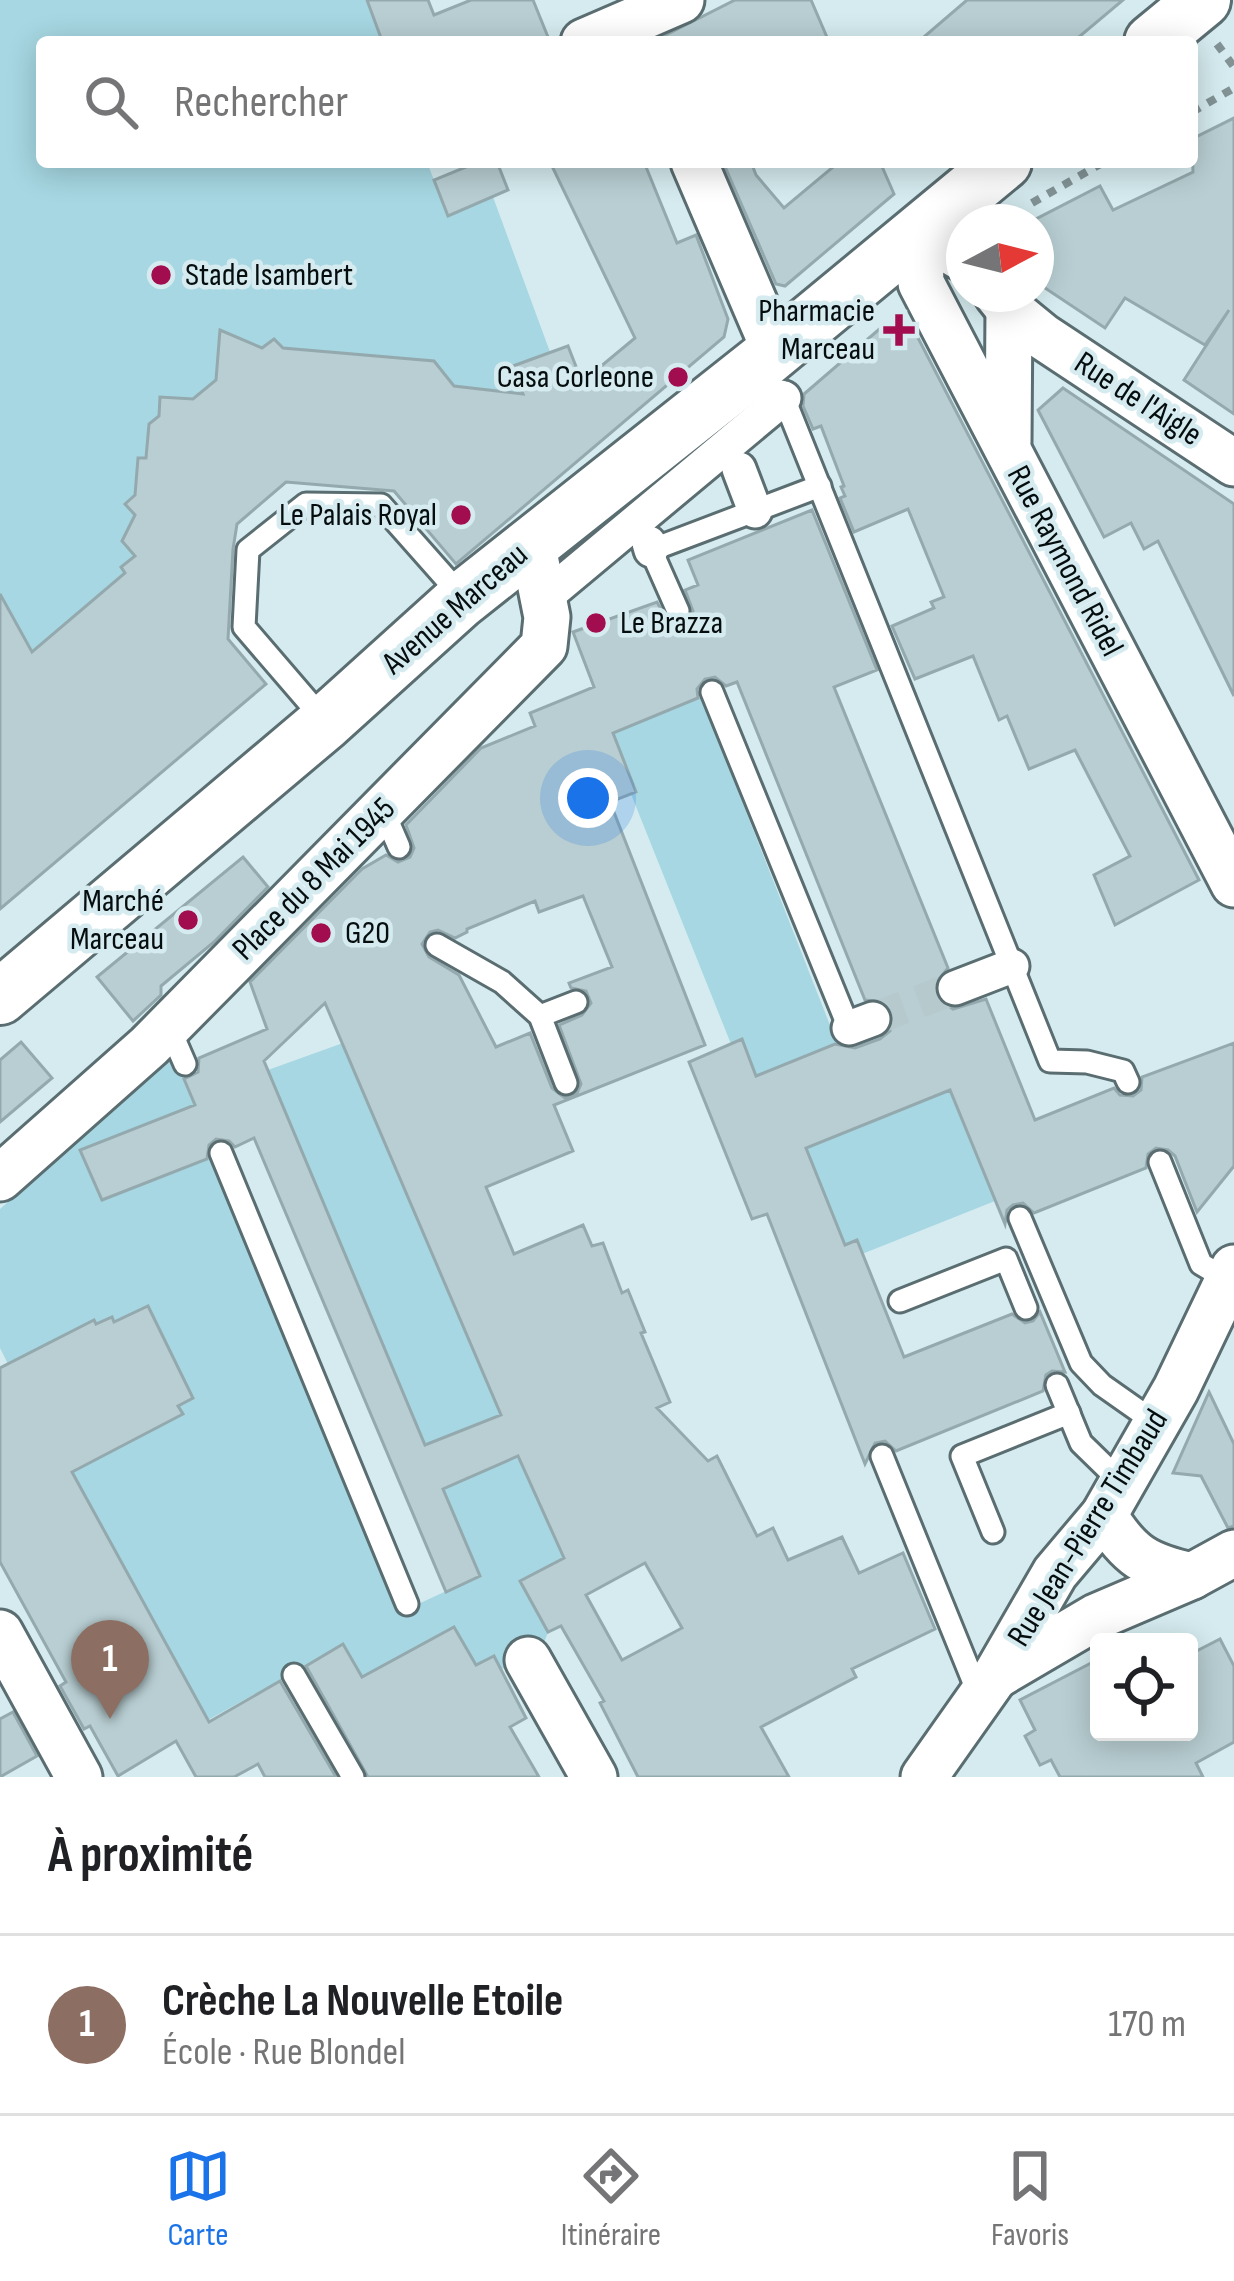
<!DOCTYPE html>
<html lang="fr">
<head>
<meta charset="utf-8">
<style>
	body { margin:0; font-family:"Sofia Sans Condensed",sans-serif; background:#f2f2f2; color:#202124 }
	.controls { position:absolute; right:36px; bottom:36px; display:grid; overflow:hidden; border-radius:12px; box-shadow:0 6px 30px #0003 }
	.controls button { width:108px; height:108px; display:grid; place-items:center; padding:0; border:0; border-bottom:3px solid #e0e0e0; background:#fff; color:#202124; font:60px sans-serif }
	.compass { position:absolute; left:946px; top:204px; width:108px; height:108px; border-radius:50%; background:#fff; box-shadow:0 6px 30px #0003; rotate:83deg }
	.you { position:absolute; left:588px; top:798px; width:42px; height:42px; margin:-30px; border:9px solid #fff; border-radius:50%; background:#1a73e8; box-shadow:0 0 0 18px #1a73e833 }
	.badge { display:grid; place-items:center; width:78px; height:78px; border-radius:50%; background:#1a73e8; color:#fff; font-size:39px; font-weight:700 }
	.pin { position:absolute; translate:-50% -99px; filter:drop-shadow(0 3px 6px #0008) }
	.pin::after { content:''; position:absolute; top:63px; width:42px; height:36px; background:inherit; clip-path:polygon(0 0,100% 0,50% 100%) }
	.list { margin:0; padding:0; list-style:none }
	h2 { display:flex; justify-content:space-between; align-items:center; height:156px; margin:0; padding:0 48px; font-size:51px }
	h2 small { font-size:39px; font-weight:400; color:#757577 }
	.list li { display:grid; grid-template-columns:78px 1fr auto; gap:36px; align-items:center; box-sizing:border-box; height:180px; padding:0 48px; border-top:3px solid #e0e0e0 }
	.list b { display:block; font-size:45px; white-space:nowrap }
	.list p { margin:0; font-size:39px; white-space:nowrap; color:#757577 }
	.list em { font-size:39px; font-style:normal; color:#757577 }
	.icon { flex:none; width:66px; height:66px; fill:none; stroke:currentColor; stroke-width:2; stroke-linecap:round; stroke-linejoin:round }
	.map { position:relative; flex:none; width:1234px; height:1777px; overflow:hidden }
	.search { position:absolute; background:#fff; box-shadow:0 6px 30px #0003; left:36px; right:36px; top:36px; height:132px; display:flex; align-items:center; gap:30px; box-sizing:border-box; padding:0 42px; border-radius:12px; color:#757577; font-size:45px }
	.sheet { height:336px; background:#fff }
	nav { display:flex; justify-content:space-around; align-items:center; box-sizing:border-box; height:168px; border-top:3px solid #e0e0e0; background:#fff; font-size:33px; color:#757577 }
	nav a { display:grid; justify-items:center; gap:6px }
	nav .on { color:#1a73e8 }
	.map>svg:first-child { display:block }
	.green { fill:#a6d7e2 }
	.building { fill:#b8ced2; stroke:#94a9ad; stroke-width:3; fill-rule:evenodd }
	.lines { fill:none; stroke-linecap:round; stroke-linejoin:round }
	.pedestrian-tunnel { stroke:#b6cacd; stroke-width:33; stroke-dasharray:33 16; stroke-linecap:butt }
	.service-casing { stroke:#5a6d71; stroke-width:27 }
	.pedestrian-casing { stroke:#5a6d71; stroke-width:39 }
	.minor-casing { stroke:#5a6d71; stroke-width:51 }
	.tertiary-casing { stroke:#5a6d71; stroke-width:60 }
	.path { stroke:#829295; stroke-width:8; stroke-dasharray:9 9; stroke-linecap:butt }
	.service { stroke:#fff; stroke-width:21 }
	.pedestrian { stroke:#fff; stroke-width:33 }
	.minor { stroke:#fff; stroke-width:45 }
	.tertiary { stroke:#fff; stroke-width:54 }
	.poi-dot { fill:#a20d50; stroke:#d5ebef; stroke-width:4.5 }
	.labels { text-anchor:middle; dominant-baseline:central; stroke-width:9; stroke-linejoin:round; paint-order:stroke }
	.poi-label { font-size:33px; fill:#060d0f; stroke:#d5ebef; text-anchor:end }
	.street-label { font-size:33px; fill:#060d0f; stroke:#d5ebef }
</style>
</head>
<body>
<div class="map">
<svg width="1234" height="1777" viewBox="0 0 1234 1777">
	<rect width="100%" height="100%" fill="#d5ebef"/>
	<g class="green">
		<path d="M0,0h367l15,42h-340v120h385l21,54 45,-19 57,155 -37,14 9,25 -35,14 -45,-20v-13l-8,-11 -151,-13 -9,-9 -11,9 -16,-1 -13,-11 -9,2 -9,42 -13,20 -43,-2 -1,18 -10,8 -3,34 -8,1 -3,36 -9,8 9,12 -13,25 13,16 -14,11 4,6 -51,43 -37,45 -37,-67z"/>
		<path d="M701,697l136,346 -81,33 -14,-36 -11,4 -100,-250 5,-2 -23,-59z"/>
		<path d="M343,1043l221,515 -39,31 23,43 -7,19 -41,19 -7,-14 -17,9 -23,-38 -49,27 69,123h-55l-75,-132 -135,75 -158,-288 71,14 61,-31 -4,-9 15,-9 -45,-91 -34,16 -3,-5 -15,7 -2,-4 -86,44 -8,-16v-139l171,-150 8,8 224,544 76,-35 -211,-506z"/>
		<path d="M1002,1069l-7,132 -133,53 -5,-14 -54,21 3,-112z"/>
	</g>
	<g class="building">
		<path d="M367,0h61l6,15 37,-15h62l17,42h-178l9,-4z"/>
		<path d="M735,0h76l18,42h-177z"/>
		<path d="M967,0h156l-50,42h-155z"/>
		<path d="M1234,118v296l-50,-34 45,-70 -24,35 -80,-47 -20,30 -69,-46v-63l64,-33 13,24 80,-38 -1,-33z"/>
		<path d="M478,162h19l11,28 -60,26 -14,-36z"/>
		<path d="M550,162h94l33,81 19,-8 32,84 -4,18 -268,227 -62,-73 -108,-9 -49,42 -4,25 -5,90 38,45 -266,225v-315l32,58 93,-79 -4,-6 14,-11 -13,-15 13,-26 -10,-11 10,-9 3,-37h8l3,-34 10,-8 1,-19 33,2 23,-19 4,-50 42,18 12,-9 9,9 151,13 20,25 69,8 -10,-28 55,-20 14,36 53,-44z"/>
		<path d="M723,162h28l5,13 28,33 55,-46h41l14,32 -109,92 -9,-2z"/>
		<path d="M883,326l33,8 283,546 -84,45 -21,-50 36,-19 -55,-106 -46,19 -22,-53 -8,4 -26,-64 -58,23 -23,-53 42,-18 -3,-6 13,-5 -36,-88 -54,23 -14,-34 5,-2 -4,-9 3,-1 -23,-60 -8,3 -10,-23 1,-12z"/>
		<path d="M1063,388l171,116v192l-76,-155 -14,8 -13,-26 -27,14 -66,-127z"/>
		<path d="M812,510l65,160 -43,17 114,281 -13,16 1,13 17,12 33,-10 49,121 79,-32 6,7 13,1 8,-6 1,-13 92,-34v123l-37,46 -22,-56 -7,-6 -12,-2 -8,6 -2,14 -112,45 -11,-10 -10,2 -6,5 -2,14 -55,-134 -144,58 39,97 12,-5 47,117 108,-43 13,9 8,-2 7,-9 25,60 -13,-1 -6,4 -3,16 -147,60 -11,-10 -10,2 -10,21 -98,-250 -15,5 -63,-157 53,-23 14,37 79,-32 20,4 25,-9 10,-8 3,-18 -8,-11 -20,-2 -128,-318 -11,4 -11,-9 -10,2 -8,10 1,9 -85,35 23,59 -26,10 95,243 -151,60 19,46 -87,36 28,67 69,-29 9,21 11,-3 19,50 6,-3 17,42 -4,1 29,69 -13,6 51,53 9,-5 40,80 16,-8 15,32 54,-23 17,36 44,-20 32,76 -83,40 4,8 -95,50 28,50h-151l-38,-74 4,-2 -43,-75 -13,6 -28,-51 44,-23 -46,-102 -75,33 37,87 -34,16 -192,-454 -19,9 -6,-6 -13,-2 -7,6 -2,14 -105,41 -22,-50 115,-45 -11,-26 14,-7 1,-14 68,-29 -17,-47 112,-113 24,-14 12,7 12,-5 4,-9 -8,-23 75,-77 54,-22 -5,-13 64,-26 -21,-55 84,-30 11,20 17,2 8,-13 -8,-21 13,-5 -10,-25zM583,896l29,71 -43,16 2,5 15,3 5,12 -9,12 -23,10 22,59 -4,9 -12,5 -13,-10 -22,-55 -34,14 -37,-72 -30,-18 -7,-13 8,-12 8,-2 17,8 12,-6v-3l68,-28 4,11zM325,1003l176,412 -76,30 -161,-384zM645,1563l37,65 -60,32 -36,-65z"/>
		<path d="M243,857l25,30 -54,55 -53,44v9l-28,26 -36,-44z"/>
		<path d="M21,1042l31,36 -52,44v-62z"/>
		<path d="M148,1306l45,92 -15,8 5,8 -111,58 137,250 71,-41 56,96h-71l-7,-13 -24,13h-38l-20,-36 -58,35 -28,-50 -6,3 -24,-43 6,-4 -66,-120v-194l94,-48 2,4 16,-7 2,5z"/>
		<path d="M1209,1392l25,52v82l-6,2 -27,-52 -28,-3z"/>
		<path d="M454,1627l22,38 18,-9 32,62 -16,9 29,50h-171l-62,-111 37,-22 19,33z"/>
		<path d="M1220,1639l14,27v76l-38,21 7,14h-143l-9,-17 -11,5 -15,-29 10,-6 -15,-30 79,-41v73h90v-77z"/>
		<path d="M13,1712l24,44 -37,21v-58z"/>
	</g>
	<g class="lines">
		<path class="pedestrian-tunnel" d="M873,1019l82,-31"/>
		<defs>
			<g id="service">
				<path d="M781,391l269,670 37,1 36,9 5,11"/>
				<path d="M678,611l-27,-61 169,-64"/>
				<path d="M712,692l137,336"/>
				<path d="M324,720l-80,-93 4,-77 58,-46 75,1 69,78 9,18"/>
				<path d="M383,810l16,37"/>
				<path d="M437,945l65,37 38,34 26,67"/>
				<path d="M540,1016l36,-14"/>
				<path d="M169,1027l16,37"/>
				<path d="M221,1153l186,451"/>
				<path d="M1160,1162l41,102 27,16"/>
				<path d="M1020,1218l61,145 21,22 54,38"/>
				<path d="M900,1301l106,-42 20,49"/>
				<path d="M1057,1385l24,58 41,40"/>
				<path d="M882,1456l97,239"/>
				<path d="M993,1532l-31,-76 107,-43"/>
				<path d="M294,1675l59,102"/>
			</g>
			<g id="pedestrian">
				<path d="M739,469l16,42"/>
				<path d="M649,543l2,7"/>
				<path d="M543,599l241,-201"/>
				<path d="M955,988l57,-22"/>
				<path d="M849,1028l24,-9"/>
			</g>
			<g id="minor">
				<path d="M584,42l97,-42"/>
				<path d="M694,162l81,189"/>
				<path d="M964,259l-45,-27 2,51 313,601"/>
				<path d="M997,294l12,15 33,27 192,127"/>
				<path d="M1008,442l1,-133"/>
				<path d="M0,1178l149,-132 395,-400 3,-29 -15,-75"/>
				<path d="M1104,1515c25,41 42,51 88,61"/>
				<path d="M0,1633l79,144"/>
				<path d="M528,1660l66,117"/>
				<path d="M999,1674l97,-57 96,-41 42,-23"/>
				<path d="M924,1777l72,-102 59,-102 49,-58 72,-126 58,-121"/>
			</g>
			<g id="tertiary">
				<path d="M1152,42l51,-42"/>
				<path d="M0,997l326,-275 134,-121 308,-244 236,-195"/>
			</g>
		</defs>
		<use href="#service" class="service-casing"/>
		<use href="#pedestrian" class="pedestrian-casing"/>
		<use href="#minor" class="minor-casing"/>
		<use href="#tertiary" class="tertiary-casing"/>
		<g class="path">
			<path d="M1217,44l17,23"/>
			<path d="M1192,112l42,-24"/>
			<path d="M1032,203l72,-41"/>
		</g>
		<use href="#service" class="service"/>
		<use href="#pedestrian" class="pedestrian"/>
		<use href="#minor" class="minor"/>
		<use href="#tertiary" class="tertiary"/>
	</g>
	<g class="poi-dot">
		<circle cx="161" cy="275" r="12"/>
		<path d="M893 312h12v12h12v12h-12v12h-12v-12h-12v-12h12z"/>
		<circle cx="678" cy="377" r="12"/>
		<circle cx="461" cy="515" r="12"/>
		<circle cx="596" cy="623" r="12"/>
		<circle cx="188" cy="920" r="12"/>
		<circle cx="321" cy="933" r="12"/>
	</g>
	<g class="labels">
		<g class="poi-label">
			<text x="185" y="275" text-anchor="start">Stade Isambert</text>
			<text x="875" y="311">Pharmacie<tspan x="875" dy="38">Marceau</tspan></text>
			<text x="654" y="377">Casa Corleone</text>
			<text x="437" y="515">Le Palais Royal</text>
			<text x="620" y="623" text-anchor="start">Le Brazza</text>
			<text x="164" y="901">Marché<tspan x="164" dy="38">Marceau</tspan></text>
			<text x="345" y="933" text-anchor="start">G20</text>
		</g>
		<g class="street-label">
			<text transform="translate(1138 399) rotate(33)">Rue de l'Aigle</text>
			<text transform="translate(1065 561) rotate(62)">Rue Raymond Ridel</text>
			<text transform="translate(455 609) rotate(-41)">Avenue Marceau</text>
			<text transform="translate(314 879) rotate(-45)">Place du 8 Mai 1945</text>
			<text transform="translate(1088 1528) rotate(-58)">Rue Jean-Pierre Timbaud</text>
		</g>
	</g>
</svg>
<div class="controls">
<button><svg class="icon" aria-label="locate" viewBox="0 0 24 24"><circle cx="12" cy="12" r="6"/><path d="M12 2v4M12 18v4M2 12h4M18 12h4"/></svg></button>
</div>
<svg class="compass" viewBox="-18 -18 36 36"><path d="M0-13l5 13h-10z" fill="#e53935"/><path d="M0 13l5-13h-10z" fill="#757577"/></svg>
<div class="you"></div>
<div class="pin badge" style="left:110px;top:1719px;background:#8d6e63">1</div>
<div class="search"><svg class="icon" aria-label="search" viewBox="0 0 24 24"><circle cx="10" cy="10" r="6"/><path d="M15 15l6 6"/></svg>Rechercher</div>
</div>
<section class="sheet">
<h2>À proximité<small></small></h2>
<ul class="list">
<li><span class="badge" style="background:#8d6e63">1</span><div><b>Crèche La Nouvelle Etoile</b><p>École · Rue Blondel</p></div><em>170 m</em></li>
</ul>
</section>
<nav>
<a class="on"><svg class="icon" aria-label="map" viewBox="0 0 24 24"><path d="M3 6l6-2 6 2 6-2v14l-6 2-6-2-6 2zM9 4v14M15 6v14"/></svg>Carte</a>
<a><svg class="icon" aria-label="directions" viewBox="0 0 24 24"><path d="M12 3l9 9-9 9-9-9zM9 14v-3h6M13 9l2 2-2 2"/></svg>Itinéraire</a>
<a><svg class="icon" aria-label="saved" viewBox="0 0 24 24"><path d="M7 4h10v16l-5-4-5 4z"/></svg>Favoris</a>
</nav>
</body>
</html>
